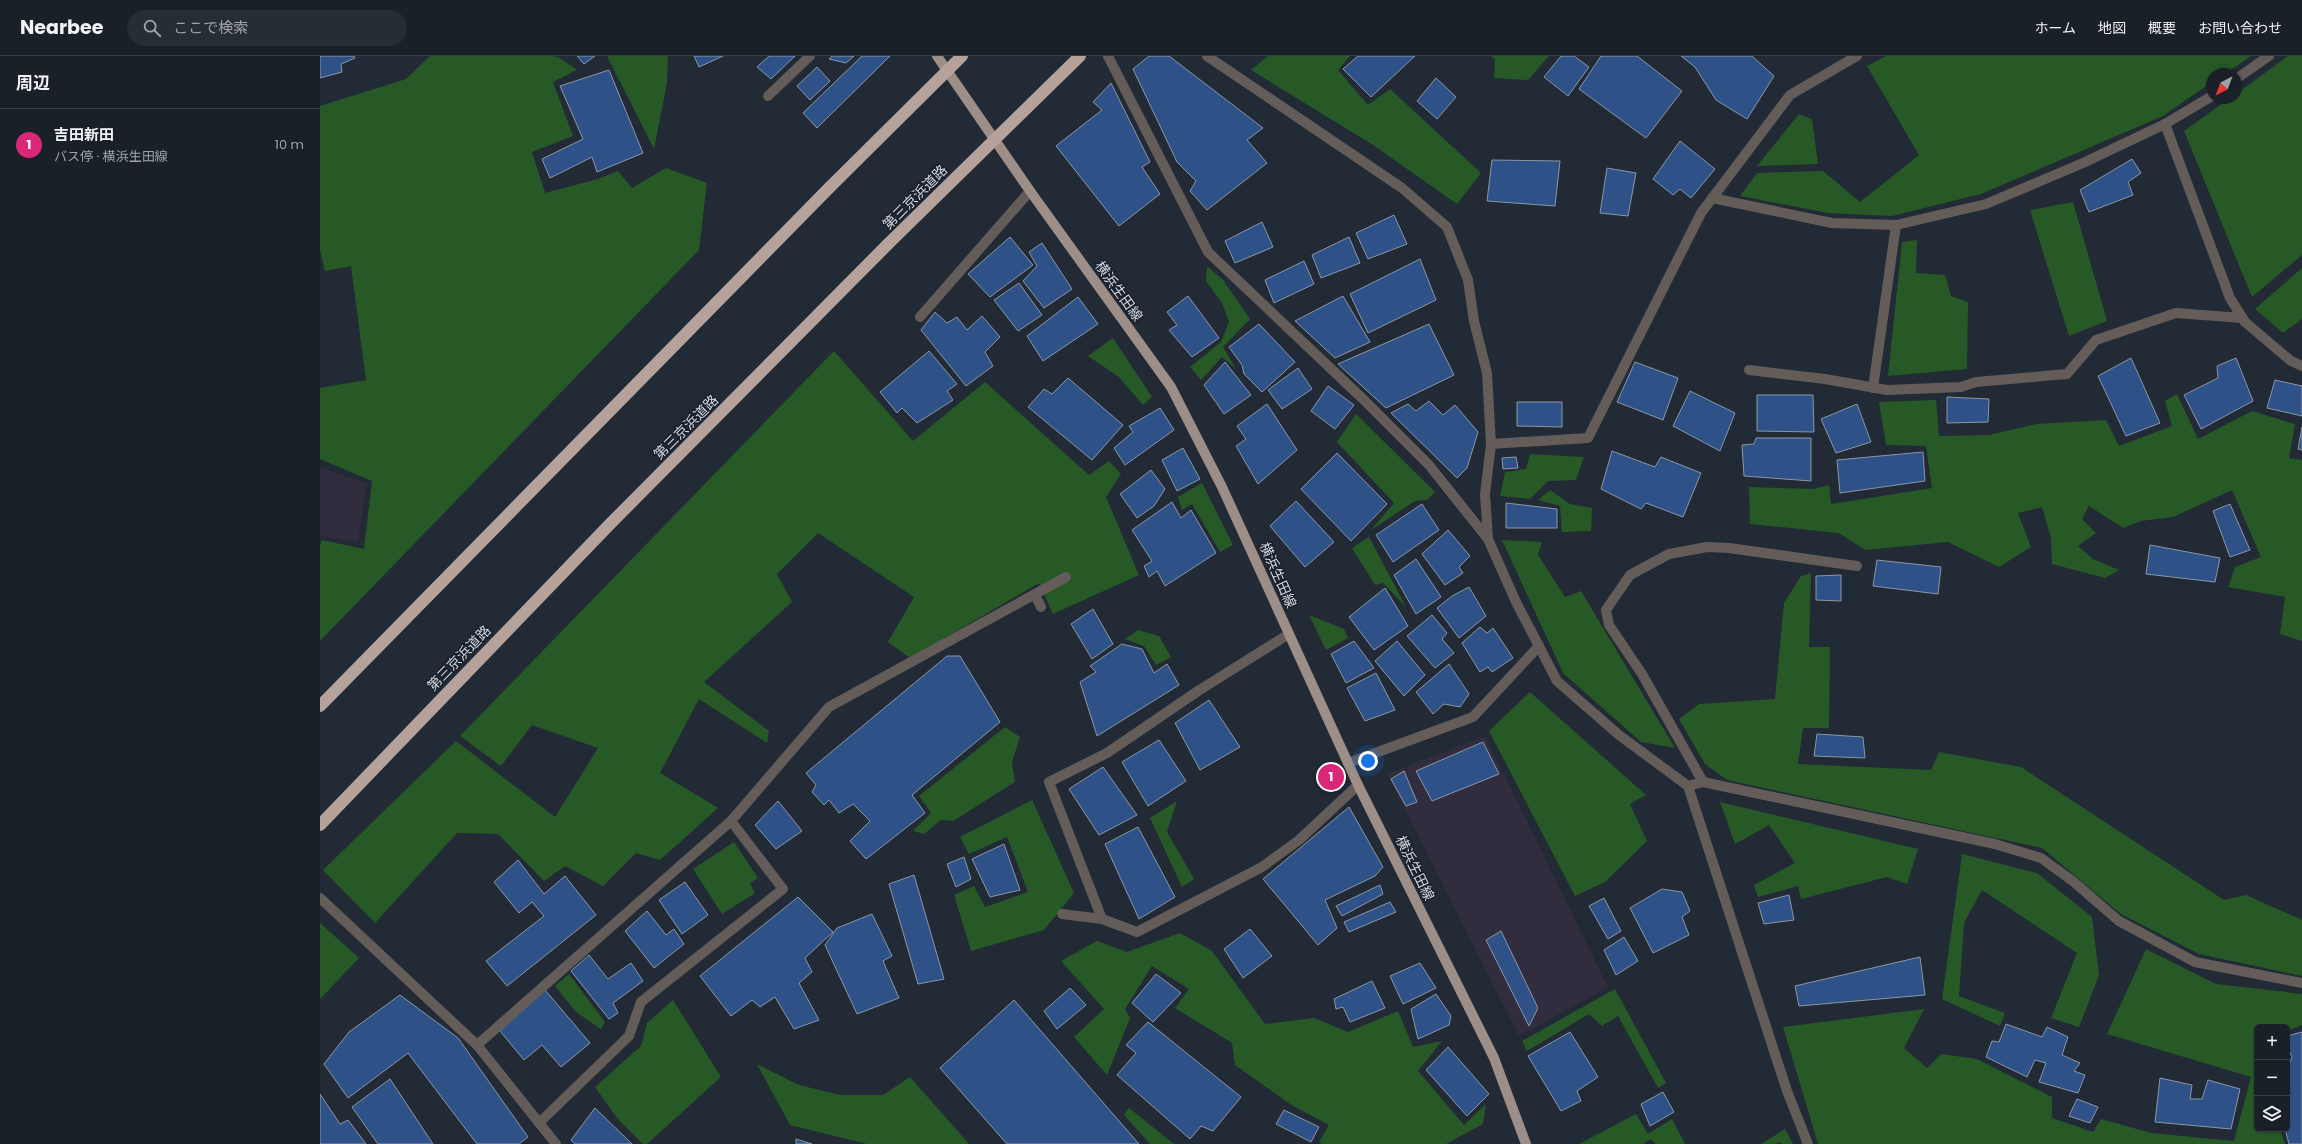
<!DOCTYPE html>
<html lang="ja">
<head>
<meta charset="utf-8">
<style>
	body { margin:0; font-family:Poppins,"Noto Sans JP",sans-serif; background:#262d34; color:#f1f3f6 }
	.controls { position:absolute; right:12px; bottom:12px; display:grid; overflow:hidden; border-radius:6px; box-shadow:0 1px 3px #0004 }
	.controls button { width:36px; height:36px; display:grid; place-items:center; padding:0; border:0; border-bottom:1px solid #373e45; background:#192028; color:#f1f3f6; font:20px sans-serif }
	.compass { position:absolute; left:1886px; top:12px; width:36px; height:36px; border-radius:50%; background:#192028; box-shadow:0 1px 3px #0004; rotate:221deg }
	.you { position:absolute; left:1048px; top:705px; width:14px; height:14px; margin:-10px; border:3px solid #fff; border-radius:50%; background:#1a73e8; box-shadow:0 0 0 6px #1a73e833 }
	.badge { display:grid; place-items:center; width:26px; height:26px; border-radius:50%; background:#db2777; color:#fff; font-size:13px; font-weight:700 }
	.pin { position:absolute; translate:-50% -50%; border:2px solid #fff; box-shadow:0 1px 4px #0006 }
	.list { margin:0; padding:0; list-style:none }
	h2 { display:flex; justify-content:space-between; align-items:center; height:52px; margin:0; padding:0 16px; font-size:17px }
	h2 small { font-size:13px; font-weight:400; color:#9fa3a8 }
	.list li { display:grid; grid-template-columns:26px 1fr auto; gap:12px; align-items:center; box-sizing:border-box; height:72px; padding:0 16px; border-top:1px solid #373e45 }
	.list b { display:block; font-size:15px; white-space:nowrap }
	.list p { margin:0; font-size:13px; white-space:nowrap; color:#9fa3a8 }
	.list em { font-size:13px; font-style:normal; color:#9fa3a8 }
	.icon { flex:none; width:22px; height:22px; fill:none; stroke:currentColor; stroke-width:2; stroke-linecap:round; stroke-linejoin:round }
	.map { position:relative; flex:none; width:1982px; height:1088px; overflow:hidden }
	header { display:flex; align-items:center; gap:24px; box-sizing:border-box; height:56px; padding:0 20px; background:#192028; border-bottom:1px solid #373e45 }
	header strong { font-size:19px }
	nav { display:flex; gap:22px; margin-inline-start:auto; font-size:14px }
	.search { width:280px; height:36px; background:#262d34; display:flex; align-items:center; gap:10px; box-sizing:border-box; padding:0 14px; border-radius:22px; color:#9fa3a8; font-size:15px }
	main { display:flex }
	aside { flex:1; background:#192028 }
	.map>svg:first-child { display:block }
	.industrial { fill:#322d3e }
	.green { fill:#275927 }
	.building { fill:#2e5287; stroke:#8c97a6 }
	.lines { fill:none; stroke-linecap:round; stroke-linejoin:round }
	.service { stroke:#645c59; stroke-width:10 }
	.minor { stroke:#645c59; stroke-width:10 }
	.primary { stroke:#9e8e88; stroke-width:10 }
	.motorway { stroke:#b5a29b; stroke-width:12 }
	.motorway-bridge { stroke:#b5a29b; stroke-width:12 }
	.labels { text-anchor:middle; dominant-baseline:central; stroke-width:3; stroke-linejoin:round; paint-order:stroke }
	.street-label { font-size:14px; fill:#d4d9e1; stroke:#18202b }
</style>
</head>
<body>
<header>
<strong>Nearbee</strong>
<div class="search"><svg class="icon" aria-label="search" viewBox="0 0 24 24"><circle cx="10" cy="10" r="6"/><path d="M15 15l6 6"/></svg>ここで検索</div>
<nav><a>ホーム</a><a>地図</a><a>概要</a><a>お問い合わせ</a></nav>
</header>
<main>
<aside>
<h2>周辺<small></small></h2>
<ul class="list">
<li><span class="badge">1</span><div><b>吉田新田</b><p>バス停 · 横浜生田線</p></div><em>10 m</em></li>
</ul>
</aside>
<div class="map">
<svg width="1982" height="1088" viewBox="0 0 1982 1088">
	<rect width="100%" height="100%" fill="#212a35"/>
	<g class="industrial">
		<path d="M0,411l47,17 -9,57 -38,-5z"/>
		<path d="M1165,680l123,251 -89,49 -132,-262z"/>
	</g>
	<g class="green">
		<path d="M110,0h122l6,1 19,13 -24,12 20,54 -41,16 13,41 53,-14 20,-8 14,17 34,-20 41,15 -8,67 -379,391v-95l2,-6 42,9 8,-68 -52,-22v-71l46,-8 -15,-114 -26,5 -5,-21v-144l86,-27z"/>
		<path d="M287,0h61l-1,27 -13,66z"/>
		<path d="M948,0h82l-12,14 30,35 22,-16 91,84 -24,31 -84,-59 -122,-75z"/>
		<path d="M1171,0h58l-21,24 -34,-2 1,-19z"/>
		<path d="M1566,0h365l-26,18h-13v8l-49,34 -182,78 -89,22 -64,-3 -88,-17 17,-23 66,-2 37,31 59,-47 -52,-89z"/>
		<path d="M1968,0h14v199l-50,42 -68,-166 46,-33h6v-4z"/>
		<path d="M1479,58l13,5 6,45 -61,2z"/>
		<path d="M1753,146l34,119 -38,15 -39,-126z"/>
		<path d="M1597,184l-1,33 29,2 6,21 17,6 -1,67 -79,7 14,-134z"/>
		<path d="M887,210l16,14 27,39 -27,28 13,22 -14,-12 -21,23 -11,-13 31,-25 8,-20 -7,-19 -16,-22z"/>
		<path d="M1982,212v51l-19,14 -28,-24z"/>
		<path d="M793,282l39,59 -9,8 -24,-28 -31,-21z"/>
		<path d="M514,295l79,90 72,-59 104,93 20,-14 12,13 -15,23 33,78 -86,39 -14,-31 -129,75 -22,-16 26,-45 -96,-64 -41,41 15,28 -88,80 65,49 -2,12 -68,-44 -39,74 58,35 -58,52 -24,-7 -33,33 -38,-20 -21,15 -46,-47 -41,-1 -82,90 -52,-53 133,-129 99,76 43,-69 -66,-23 -31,41 -41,-30z"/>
		<path d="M1857,338l21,45 54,-28 43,13 -6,34 13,2v181l-22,-7 5,-37 -57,-10 7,-20 26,-10 -29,-67 -59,27 -32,4 -18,7 -34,-22 -7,13 14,14 -18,13 15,13 26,11 -14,8 -53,-14 -1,-26 -9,-31 -24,6 13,34 -32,20 -51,-25 -83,8 -26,-17 -89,-9 -1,-37 64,2 16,-4 2,19 101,-16 -6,-42 -40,-1 -7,-43 57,-2 3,36 50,-1 47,-11 70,-4 13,26 53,-20 -7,-25z"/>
		<path d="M1036,358l79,78 -8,8 -12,1 -44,29 23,-27 -57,-61z"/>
		<path d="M1210,398l54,3 -8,23 -28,1 -18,18 -30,-3 5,-24 21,-3z"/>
		<path d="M882,427l31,62 -13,7 -28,-48 -10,6 -4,-13z"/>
		<path d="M1230,434l20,14 22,4 -1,23 -29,1 -2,-26 -22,-6z"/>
		<path d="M1049,481l37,70 -23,-24 -8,2 -23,-37z"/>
		<path d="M1182,484l40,2 -4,13 27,42 16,-6 94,157 -34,-6 -78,-69z"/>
		<path d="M1491,517l-2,74h21l-1,81h-26l-5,36 133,6 8,-18 82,15 203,133 22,-5 56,25v56l-103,-22 -78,-40 -79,-66 -315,-68 -22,-16 -26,-45 20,-15 76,-5 9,-96 17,-27z"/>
		<path d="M989,559l35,14 4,9 -22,12z"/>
		<path d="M818,574l21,6 12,21 -15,8 -12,-19 -19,-7z"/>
		<path d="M1210,636l116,103 -16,9 17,37 -42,41 -30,14 -86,-165z"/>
		<path d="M685,671l15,10 -8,25 3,20 -62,39 -12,-1 -17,14 -11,-3 18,-18 -12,-17z"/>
		<path d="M712,744l42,93 -30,37 -73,21 -17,-56 20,-9 11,21 43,-15 -21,-55 -38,17 -9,-17z"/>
		<path d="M857,745l-10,31 27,47 -12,8 -32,-69z"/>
		<path d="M1400,746l198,47 -11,35 -20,-7 -86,22 -3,-13 -40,11 -4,-12 41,-22 -26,-38 -34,19z"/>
		<path d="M414,786l24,36 -8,5 5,10 -33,21 -29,-45z"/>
		<path d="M1642,798l75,19 55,44 7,58 -20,52 -28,-9 26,-65 -95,-63 -18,33 -5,73 46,17 -5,13 -58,-27z"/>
		<path d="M0,867l39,35 -39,41z"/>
		<path d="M860,877l32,18 53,73 49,-6 34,14 50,-21 15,36 29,-6 -24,30 46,54 22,-21 -3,20 -37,20h-124l-3,-2 10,-17 -36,-19 -58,-41 -3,-22 -57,-35 14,-19 -37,-23 -27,43 5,9 -23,57 -33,-38 30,-28 -43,-48 36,-20 30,11z"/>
		<path d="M1826,893l70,35 86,10v31l-15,6v-4h-30v102h23l5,15h-467l-35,-117 141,-18 -20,39 23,20 14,-14 36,5 75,38v21l41,14 8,-13 50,14 83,8 17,-64 -144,-43z"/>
		<path d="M249,918l36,48 -4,7 -25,-17 -21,-26z"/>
		<path d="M1295,933l51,94 -8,5 -40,-72 -16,10 -13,-12 -62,37 -5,-10z"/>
		<path d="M353,944l48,77 -74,67h-4l-26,-26 -22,-31 46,-41 6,-23z"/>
		<path d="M437,1008l42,21 41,10h43l27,-18 59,67h-102l-77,-19z"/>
		<path d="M809,1052l45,36h-24l-26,-29z"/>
		<path d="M1316,1058l12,20 24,-15 13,25h-29l-5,-5 -8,5h-64z"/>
		<path d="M1465,1073l8,15h-11l-2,-2 -4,2h-15z"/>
	</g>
	<g class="building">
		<path d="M0,0h34l1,2 -14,6 1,8 -22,6z"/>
		<path d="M257,0h18l-11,8z"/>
		<path d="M374,0h29l-24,11z"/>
		<path d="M449,0h26l-24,23 -14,-12z"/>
		<path d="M512,0h22l-8,7 -17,-4z"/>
		<path d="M542,0h28l-73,72 -14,-15z"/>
		<path d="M829,0h20l94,72 -16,12 20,23 -60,47 -17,-19 6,-10 -19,-19 -44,-93z"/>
		<path d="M1038,0h57l-44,41 -28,-28z"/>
		<path d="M1241,0h13l15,11 -21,29 -24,-19z"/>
		<path d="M1281,0h36l45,35 -36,47 -67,-49z"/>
		<path d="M1361,0h71l22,20 -27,43 -31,-19 -21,-33z"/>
		<path d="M497,11l13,14 -20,19 -13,-14z"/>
		<path d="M289,14l34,83 -46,19 -5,-15 -42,21 -8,-19 41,-20 -23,-53z"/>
		<path d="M1116,22l20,19 -19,22 -20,-18z"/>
		<path d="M791,27l39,79 -8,5 18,27 -41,32 -63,-80 46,-36 -9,-8z"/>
		<path d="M1360,85l35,28 -24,29 -11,-9 -7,6 -20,-16z"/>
		<path d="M1812,103l9,14 -13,9 5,13 -44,17 -9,-22z"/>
		<path d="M1172,104l68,1 -5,45 -68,-5z"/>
		<path d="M1287,112l29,5 -8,43 -28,-3z"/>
		<path d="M1074,159l13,29 -39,15 -12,-26z"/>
		<path d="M942,166l11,25 -38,16 -10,-22z"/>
		<path d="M690,181l23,28 -43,32 -22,-23z"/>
		<path d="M1029,181l11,26 -39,15 -9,-23z"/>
		<path d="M722,187l30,46 -28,19 -21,-27 14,-15 -8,-14z"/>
		<path d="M1100,203l16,41 -68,33 -18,-39z"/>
		<path d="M984,205l10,23 -40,19 -9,-23z"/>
		<path d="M699,227l23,32 -24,16 -24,-31z"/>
		<path d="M868,240l31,42 -27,19 -23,-27 8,-5 -10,-13z"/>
		<path d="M1023,240l27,46 -35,16 -40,-37z"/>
		<path d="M758,241l20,27 -55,37 -16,-25z"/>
		<path d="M615,256l12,11 10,-6 10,13 15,-14 18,21 -15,15 8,14 -27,20 -45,-56z"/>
		<path d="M939,268l36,38 -33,30 -18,-18 -2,-9 -13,-18z"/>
		<path d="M1109,268l25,51 -68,33 -48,-44z"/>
		<path d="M609,295l28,33 -10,7 6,9 -36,23 -15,-15 -5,5 -17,-21z"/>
		<path d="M1811,302l29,65 -34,13 -28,-60z"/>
		<path d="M1916,302l17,43 -52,28 -17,-34 34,-17 -1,-12z"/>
		<path d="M905,306l26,33 -27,19 -20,-29z"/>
		<path d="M1315,306l43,16 -15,42 -46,-18z"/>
		<path d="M978,312l14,21 -30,20 -14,-19z"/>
		<path d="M748,322l55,47 -31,35 -64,-53 16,-18 8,5z"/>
		<path d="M1955,324l27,6v30l-35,-8z"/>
		<path d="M1008,330l26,19 -19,24 -24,-18z"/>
		<path d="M1370,335l45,22 -15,38 -47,-25z"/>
		<path d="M1437,339h56l1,37 -57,-1z"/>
		<path d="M1627,341l42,2 -1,23 -41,1z"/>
		<path d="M1109,345l14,14 12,-10 23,27 -11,36 -10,10 -66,-65 17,-9 8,7z"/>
		<path d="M1197,346h45v25l-45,-1z"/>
		<path d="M947,348l30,46 -39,34 -22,-38 10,-7 -9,-13z"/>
		<path d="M1537,348l14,38 -35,11 -15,-34z"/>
		<path d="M840,352l14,22 -49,35 -11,-17 19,-16 -4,-6z"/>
		<path d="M1982,371v23l-4,-1z"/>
		<path d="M1436,382h55v43l-67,-5 -2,-31 12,-1z"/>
		<path d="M863,392l17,31 -23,12 -15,-31z"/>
		<path d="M1292,395l43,16 6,-10 40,16 -18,44 -37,-14 -5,6 -40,-20z"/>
		<path d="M1603,396l2,29 -85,12 -3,-33z"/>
		<path d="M1017,397l50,51 -36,37 -50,-52z"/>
		<path d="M1196,401l2,11 -15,1 -1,-11z"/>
		<path d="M831,414l14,19 -11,17 -17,12 -17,-24z"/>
		<path d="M976,445l38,41 -29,25 -35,-41z"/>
		<path d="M852,446l9,16 10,-8 25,43 -51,33 -8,-15 -8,6 -5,-11 8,-5 -20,-31z"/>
		<path d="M1186,447l51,6v19h-51z"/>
		<path d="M1102,448l17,26 -46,32 -17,-27z"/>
		<path d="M1910,448l20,46 -20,7 -17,-46z"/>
		<path d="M1128,474l22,26 -11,11 4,6 -18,12 -23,-31z"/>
		<path d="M1830,489l70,13 -5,24 -69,-8z"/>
		<path d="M1096,503l25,38 -25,17 -22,-39z"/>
		<path d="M1557,504l64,7 -3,27 -65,-8z"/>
		<path d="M1521,519v26l-25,-1v-24z"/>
		<path d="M1149,531l17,29 -27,22 -22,-30 15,-12z"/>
		<path d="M1065,532l23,38 -34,24 -25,-33z"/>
		<path d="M773,553l20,35 -21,15 -21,-35z"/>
		<path d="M1112,559l15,18 -5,6 12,14 -19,15 -28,-32z"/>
		<path d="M1160,571l7,6 6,-5 20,30 -21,14 -4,-5 -8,5 -18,-29z"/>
		<path d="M1034,585l20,27 -28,15 -15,-29z"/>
		<path d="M1077,585l28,34 -21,21 -29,-35z"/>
		<path d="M802,588l20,5 12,24 13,-9 12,21 -82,51 -17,-54 16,-10 -6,-6z"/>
		<path d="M627,600h13l40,66 -88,73 13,18 -59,46 -16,-18 20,-20 -17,-17 -14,9 -10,-13 -5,5 -12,-13 4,-7 -10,-12z"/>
		<path d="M1129,608l20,30 -9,13 -16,-3 -11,10 -17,-22z"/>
		<path d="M1056,617l19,37 -30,11 -18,-33z"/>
		<path d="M889,644l31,47 -40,23 -25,-47z"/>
		<path d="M1497,678l46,3 2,21 -51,-2z"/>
		<path d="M839,684l27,41 -38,25 -26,-44z"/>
		<path d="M1163,686l16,32 -67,27 -16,-30z"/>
		<path d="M783,711l34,48 -38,20 -30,-46z"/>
		<path d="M1084,715l13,31 -11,4 -15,-27z"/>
		<path d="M458,745l24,30 -26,18 -21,-24z"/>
		<path d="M1029,751l34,60 -8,9 -50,24 12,28 -19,17 -55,-66z"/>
		<path d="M818,771l37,70 -36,22 -34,-75z"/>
		<path d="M684,788l16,46 -30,7 -18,-38z"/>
		<path d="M644,801l7,22 -15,8 -9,-23z"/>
		<path d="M198,804l26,34 21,-18 31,39 -89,71 -21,-25 58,-45 -12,-14 -13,11 -25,-31z"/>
		<path d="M594,819l30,104 -26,5 -29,-100z"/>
		<path d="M365,826l23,33 -26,19 -23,-34z"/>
		<path d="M1060,829l3,9 -41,22 -6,-10z"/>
		<path d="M1342,833l20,3 8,19 -8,6 7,18 -36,18 -23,-45z"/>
		<path d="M1469,839l5,25 -30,4 -6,-21z"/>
		<path d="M478,841l35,35 -28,26 7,14 -13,11 20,37 -25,9 -19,-32 -15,10 -8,-7 -21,16 -31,-40z"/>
		<path d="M1284,842l17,33 -13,8 -19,-33z"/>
		<path d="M1070,846l6,10 -47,20 -5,-10z"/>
		<path d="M327,855l19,24 8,-6 10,15 -30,24 -29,-37z"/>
		<path d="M552,858l20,42 -9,5 16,37 -42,16 -32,-69 12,-17z"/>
		<path d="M930,873l22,27 -29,22 -19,-29z"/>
		<path d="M1181,875l37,77 -9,18 -43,-86z"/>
		<path d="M1304,881l14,24 -22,14 -12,-25z"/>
		<path d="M269,899l19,24 23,-16 12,18 -30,22 5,10 -9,6 -38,-48z"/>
		<path d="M1600,901l5,38 -126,11 -4,-20z"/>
		<path d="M1100,907l16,25 -33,16 -13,-28z"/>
		<path d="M836,918l25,19 -28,29 -21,-19z"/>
		<path d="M1052,925l13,27 -35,14 -7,-15 -7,2 -2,-10z"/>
		<path d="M750,932l16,17 -29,24 -13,-18z"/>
		<path d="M225,934l45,53 -29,24 -19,-22 -18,15 -24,-29z"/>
		<path d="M1116,938l15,22 -2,9 -31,14 -7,-30z"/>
		<path d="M80,939l58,43 70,99 -9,7h-42l-69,-91 -60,45 -24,-34 25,-32z"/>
		<path d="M694,944l125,144h-132l-67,-76z"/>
		<path d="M828,966l93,75 -28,34 -12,-5 -11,13 -73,-64 19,-22 -10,-8z"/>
		<path d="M1686,968l36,13 5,-10 21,10 -6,18 18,8 -6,8 11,4 -7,18 -39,-11 7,-19 -11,-3 -8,17 -41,-20 6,-16 7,1z"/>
		<path d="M1250,976l28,45 -21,14 4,10 -20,10 -33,-55z"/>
		<path d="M1982,976v112h-13l-4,-15h2v-59l5,-13 -5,-11v-10z"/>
		<path d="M1128,991l41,47 -22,22 -41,-46z"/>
		<path d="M1840,1022l32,7 -2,14h12l6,-19 32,9 -9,40 -76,-7z"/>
		<path d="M70,1023l43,65h-55l-26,-37z"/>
		<path d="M1343,1036l11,20 -24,14 -9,-22z"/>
		<path d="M0,1038l20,30 8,-4 18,24h-46z"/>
		<path d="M1757,1043l21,8 -8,16 -21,-7z"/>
		<path d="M275,1052l37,36h-57l-4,-4z"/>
		<path d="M964,1054l35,17 -8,15 -35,-18z"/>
		<path d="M476,1083l16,5h-16z"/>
	</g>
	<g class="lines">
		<g class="service">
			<path d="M788,0l100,196 156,148 65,65 59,74"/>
			<path d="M448,40l42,-40"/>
			<path d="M600,261l110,-126"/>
			<path d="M1429,314l76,9 62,11 74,-3 15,-5 91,-8 29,-34 80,-27 66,5"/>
			<path d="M1553,332l23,-163"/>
			<path d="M715,539l6,12"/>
			<path d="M1383,726l-61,-108 -33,-49 -3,-15 24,-35 39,-21 38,-7 22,1 128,18"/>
			<path d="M742,858l40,5 35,13 125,-65 37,-27 59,-55"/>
			<path d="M782,863l-53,-137 58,-29 91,-62 91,-57"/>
		</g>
		<g class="minor">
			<path d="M887,0l195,132 45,39 21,53 6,41 13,52 4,71 -6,50 3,45 28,63 41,79 62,54 69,51 99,305 21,53"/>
			<path d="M1916,23l33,-23"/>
			<path d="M1845,68l65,174 15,24 46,39 11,5"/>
			<path d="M1392,142l120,25 64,2 90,-21 97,-41 82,-39 47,-28"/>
			<path d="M1171,388l97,-6 113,-225 89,-118 67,-39"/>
			<path d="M1028,707l125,-46 66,-71"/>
			<path d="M1368,730l15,-4 292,62 46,14 33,24 45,39 76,41 107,21"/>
			<path d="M0,842l157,147 79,99"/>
			<path d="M157,989l254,-224 98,-114 237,-130"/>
			<path d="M219,1067l90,-87 12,-34 142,-113 -52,-68"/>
		</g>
		<path class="primary" d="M617,0l93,135 141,196 51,100 136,298 136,273 32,86"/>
		<g class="motorway">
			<path d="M0,650l509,-518"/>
			<path d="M0,769l290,-301 278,-280"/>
		</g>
		<g class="motorway-bridge">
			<path d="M509,132l133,-132"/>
			<path d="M568,188l192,-188"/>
		</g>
	</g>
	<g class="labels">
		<g class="street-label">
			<text transform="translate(595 141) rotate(-45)">第三京浜道路</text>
			<text transform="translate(799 235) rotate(54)">横浜生田線</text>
			<text transform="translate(366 371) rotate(-45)">第三京浜道路</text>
			<text transform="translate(958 519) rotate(66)">横浜生田線</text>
			<text transform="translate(139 602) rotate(-46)">第三京浜道路</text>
			<text transform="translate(1095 812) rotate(64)">横浜生田線</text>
		</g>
	</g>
</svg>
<div class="controls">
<button>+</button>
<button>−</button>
<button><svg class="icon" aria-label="layers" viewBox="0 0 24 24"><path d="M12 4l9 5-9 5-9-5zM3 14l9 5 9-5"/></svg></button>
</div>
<svg class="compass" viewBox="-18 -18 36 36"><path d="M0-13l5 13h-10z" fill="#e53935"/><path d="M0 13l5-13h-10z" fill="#9fa3a8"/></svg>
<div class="you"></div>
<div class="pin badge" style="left:1011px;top:721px">1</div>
</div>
</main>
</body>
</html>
